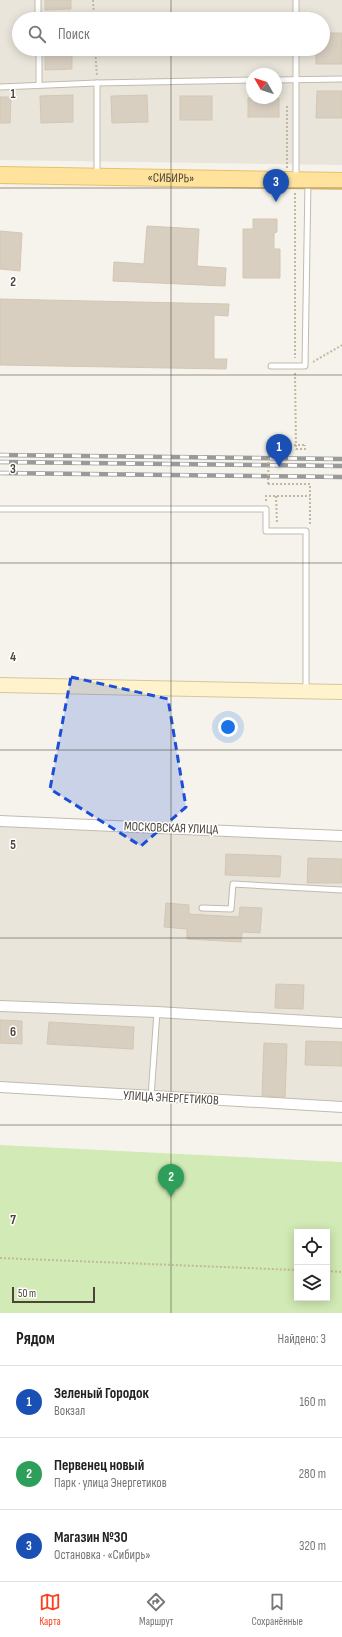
<!DOCTYPE html>
<html lang="ru">
<head>
<meta charset="utf-8">
<style>
	body { margin:0; font-family:"Sofia Sans Condensed",sans-serif; background:#f6f6f6; color:#222 }
	.controls { position:absolute; right:12px; bottom:12px; display:grid; overflow:hidden; border-radius:0px; box-shadow:0 2px 10px #0003 }
	.controls button { width:36px; height:36px; display:grid; place-items:center; padding:0; border:0; border-bottom:1px solid #e0e0e0; background:#fff; color:#222; font:20px sans-serif }
	.compass { position:absolute; left:246px; top:68px; width:36px; height:36px; border-radius:50%; background:#fff; box-shadow:0 2px 10px #0003; rotate:309deg }
	.scale { position:absolute; left:12px; bottom:10px; width:83px; box-sizing:border-box; padding-left:4px; border:2px solid #4b4439; border-top:0; font-size:11px; line-height:14px; white-space:nowrap; color:#4b4439; -webkit-text-stroke:3px #fff; paint-order:stroke }
	.you { position:absolute; left:228px; top:727px; width:14px; height:14px; margin:-10px; border:3px solid #fff; border-radius:50%; background:#1a73e8; box-shadow:0 0 0 6px #1a73e833 }
	.badge { display:grid; place-items:center; width:26px; height:26px; border-radius:50%; background:#fc3f1d; color:#fff; font-size:13px; font-weight:700 }
	.pin { position:absolute; translate:-50% -33px; filter:drop-shadow(0 1px 2px #0008) }
	.pin::after { content:''; position:absolute; top:21px; width:14px; height:12px; background:inherit; clip-path:polygon(0 0,100% 0,50% 100%) }
	.list { margin:0; padding:0; list-style:none }
	h2 { display:flex; justify-content:space-between; align-items:center; height:52px; margin:0; padding:0 16px; font-size:17px }
	h2 small { font-size:13px; font-weight:400; color:#767676 }
	.list li { display:grid; grid-template-columns:26px 1fr auto; gap:12px; align-items:center; box-sizing:border-box; height:72px; padding:0 16px; border-top:1px solid #e0e0e0 }
	.list b { display:block; font-size:15px; white-space:nowrap }
	.list p { margin:0; font-size:13px; white-space:nowrap; color:#767676 }
	.list em { font-size:13px; font-style:normal; color:#767676 }
	.icon { flex:none; width:22px; height:22px; fill:none; stroke:currentColor; stroke-width:2; stroke-linecap:round; stroke-linejoin:round }
	.map { position:relative; flex:none; width:342px; height:1313px; overflow:hidden }
	.search { position:absolute; background:#fff; box-shadow:0 2px 10px #0003; left:12px; right:12px; top:12px; height:44px; display:flex; align-items:center; gap:10px; box-sizing:border-box; padding:0 14px; border-radius:22px; color:#767676; font-size:15px }
	.sheet { height:268px; background:#fff }
	nav { display:flex; justify-content:space-around; align-items:center; box-sizing:border-box; height:56px; border-top:1px solid #e0e0e0; background:#fff; font-size:11px; color:#767676 }
	nav a { display:grid; justify-items:center; gap:2px }
	nav .on { color:#fc3f1d }
	.map>svg:first-child { display:block }
	.residential { fill:#eae5da; fill-rule:evenodd }
	.green { fill:#d2eab5; fill-rule:evenodd }
	.building { fill:#d8cfc1; stroke:#d3c7b4 }
	.lines { fill:none; stroke-linecap:round; stroke-linejoin:round }
	.lane-casing { stroke:#c2bbae; stroke-width:7 }
	.street-casing { stroke:#c2bbae; stroke-width:12 }
	.secondary-casing { stroke:#d6c79b; stroke-width:16 }
	.primary-casing { stroke:#e6c16a; stroke-width:18 }
	.path { stroke:#c4b79f; stroke-width:2; stroke-dasharray:2 2; stroke-linecap:butt }
	.lane { stroke:#fff; stroke-width:5 }
	.street { stroke:#fff; stroke-width:10 }
	.secondary { stroke:#fff3cd; stroke-width:14 }
	.primary { stroke:#ffe39c; stroke-width:16 }
	.rail-casing { stroke:#9a9a9a; stroke-width:4.5 }
	.rail { stroke:#fff; stroke-width:3; stroke-dasharray:9; stroke-linecap:butt }
	.path-bridge { stroke:#c4b79f; stroke-width:2; stroke-dasharray:2 2; stroke-linecap:butt }
	.marked { fill:#1d4ed8; fill-opacity:0.2; stroke:#1d4ed8; stroke-width:3; stroke-dasharray:8 5; stroke-linejoin:round }
	.grid { fill:none; stroke:#4b4439; stroke-width:1; stroke-opacity:0.55 }
	.labels { text-anchor:middle; dominant-baseline:central; stroke-width:3; stroke-linejoin:round; paint-order:stroke }
	.street-label { font-size:13px; fill:#4b4439; stroke:#fff }
	.grid-label { font-size:13px; text-anchor:middle; font-weight:bold; fill:#4b4439; stroke:#fff; stroke-width:3; stroke-linejoin:round; paint-order:stroke }
</style>
</head>
<body>
<div class="map">
<svg width="342" height="1313" viewBox="0 0 342 1313">
	<rect width="100%" height="100%" fill="#f6f3ec"/>
	<g class="residential">
		<path d="M0,0h342v165l-342,-5zM19,19h304v30h-304zM252,74h24v24h-24z"/>
		<path d="M0,821l342,15v271l-342,-20z"/>
	</g>
	<path class="green" d="M0,1145l342,17v151h-342zM297,1232h30v66h-30z"/>
	<g class="building">
		<path d="M45,0h26v9l-26,1z"/>
		<path d="M323,33h19v31h-26v-15h7z"/>
		<path d="M45,49h27v20l-27,1z"/>
		<path d="M317,91h25v27h-26z"/>
		<path d="M73,95v27l-32,1 -1,-27z"/>
		<path d="M147,95l1,27 -36,1 -1,-27z"/>
		<rect x="180" y="96" width="32" height="24"/>
		<path d="M0,97h11l-1,26h-10z"/>
		<rect x="248" y="98" width="31" height="19"/>
		<path d="M253,219h24v13l-3,1v16h6v29h-37v-49h10z"/>
		<path d="M147,226l52,3 -2,37 29,2 -1,18 -112,-5 1,-19 30,2z"/>
		<path d="M0,231l22,2 -2,38 -20,-2z"/>
		<path d="M0,299l229,5 -1,12 -14,-1v44h13l-1,10 -226,-4z"/>
		<path d="M226,854l55,2 -1,21 -55,-2z"/>
		<path d="M308,858l34,1v24h-35z"/>
		<path d="M166,903l23,2v9l50,3 1,-10 22,1 -2,25 -18,-1 -1,10 -54,-3v-10l-23,-2z"/>
		<path d="M276,984l28,1 -1,24 -28,-1z"/>
		<path d="M0,1020l22,1v23l-22,-1z"/>
		<path d="M49,1022l85,5 -1,22 -86,-5z"/>
		<path d="M306,1041l36,1v24l-37,-1z"/>
		<path d="M264,1043l23,1 -2,53 -23,-1z"/>
	</g>
	<g class="lines">
		<defs>
			<g id="lane">
				<path d="M38,0v19"/>
				<path d="M296,0v19"/>
				<path d="M39,49v36"/>
				<path d="M296,49v129"/>
				<path d="M276,80l66,-1"/>
				<path d="M0,87l97,-4"/>
				<path d="M97,175v-92l155,-3"/>
				<path d="M271,366h34l3,-185"/>
				<path d="M0,509h266v22h40v159"/>
				<path d="M202,908l29,1 2,-25 109,6"/>
				<path d="M151,1097l6,-85"/>
			</g>
			<g id="street">
				<path d="M0,821l342,15"/>
				<path d="M0,1006l157,6 185,11"/>
				<path d="M0,1087l342,20"/>
			</g>
			<path id="secondary" d="M0,685l342,7"/>
			<g id="primary">
				<path id="s1" d="M0,175l342,6"/>
			</g>
		</defs>
		<use href="#lane" class="lane-casing"/>
		<use href="#street" class="street-casing"/>
		<use href="#secondary" class="secondary-casing"/>
		<use href="#primary" class="primary-casing"/>
		<g class="path">
			<path d="M93,0l1,19"/>
			<path d="M95,49l2,27"/>
			<path d="M287,168v-64"/>
			<path d="M295,193v165"/>
			<path d="M313,362l29,-17"/>
			<path d="M295,373l1,76h9v-4"/>
			<path d="M268,484h42v41"/>
			<path d="M276,496l1,27"/>
			<path d="M266,501v-5h44"/>
			<path d="M0,1258l297,12"/>
			<path d="M327,1271l15,1"/>
		</g>
		<use href="#lane" class="lane"/>
		<use href="#street" class="street"/>
		<use href="#secondary" class="secondary"/>
		<use href="#primary" class="primary"/>
		<defs>
			<g id="rail">
				<path d="M0,455l342,4"/>
				<path d="M0,462l342,4"/>
				<path d="M0,473l342,4"/>
			</g>
		</defs>
		<use href="#rail" class="rail-casing"/>
		<use href="#rail" class="rail"/>
		<path class="path-bridge" d="M268,484l1,-39h36"/>
	</g>
	<path class="marked" d="M71,677l97,22 18,108 -45,39 -91,-57z"/>
	<path class="grid" d="M171,0v19M171,49v1264M0,188h342M0,375h342M0,563h342M0,750h342M0,938h342M0,1125h342"/>
	<g class="labels">
		<g class="street-label">
			<text stroke="none"><textPath href="#s1" startOffset="171">«СИБИРЬ»</textPath></text>
			<text transform="translate(171 828) rotate(2)">МОСКОВСКАЯ УЛИЦА</text>
			<text transform="translate(171 1098) rotate(3)">УЛИЦА ЭНЕРГЕТИКОВ</text>
		</g>
	</g>
	<g class="grid-label">
		<text x="13" y="98">1</text>
		<text x="13" y="286">2</text>
		<text x="13" y="473">3</text>
		<text x="13" y="661">4</text>
		<text x="13" y="849">5</text>
		<text x="13" y="1036">6</text>
		<text x="13" y="1224">7</text>
	</g>
</svg>
<div class="controls">
<button><svg class="icon" aria-label="locate" viewBox="0 0 24 24"><circle cx="12" cy="12" r="6"/><path d="M12 2v4M12 18v4M2 12h4M18 12h4"/></svg></button>
<button><svg class="icon" aria-label="layers" viewBox="0 0 24 24"><path d="M12 4l9 5-9 5-9-5zM3 14l9 5 9-5"/></svg></button>
</div>
<svg class="compass" viewBox="-18 -18 36 36"><path d="M0-13l5 13h-10z" fill="#e53935"/><path d="M0 13l5-13h-10z" fill="#767676"/></svg>
<div class="scale">50 m</div>
<div class="you"></div>
<div class="pin badge" style="left:279px;top:467px;background:#1a4fb4">1</div>
<div class="pin badge" style="left:171px;top:1197px;background:#2e9e5b">2</div>
<div class="pin badge" style="left:276px;top:202px;background:#1a4fb4">3</div>
<div class="search"><svg class="icon" aria-label="search" viewBox="0 0 24 24"><circle cx="10" cy="10" r="6"/><path d="M15 15l6 6"/></svg>Поиск</div>
</div>
<section class="sheet">
<h2>Рядом<small>Найдено: 3</small></h2>
<ul class="list">
<li><span class="badge" style="background:#1a4fb4">1</span><div><b>Зеленый Городок</b><p>Вокзал</p></div><em>160 m</em></li>
<li><span class="badge" style="background:#2e9e5b">2</span><div><b>Первенец новый</b><p>Парк · улица Энергетиков</p></div><em>280 m</em></li>
<li><span class="badge" style="background:#1a4fb4">3</span><div><b>Магазин №30</b><p>Остановка · «Сибирь»</p></div><em>320 m</em></li>
</ul>
</section>
<nav>
<a class="on"><svg class="icon" aria-label="map" viewBox="0 0 24 24"><path d="M3 6l6-2 6 2 6-2v14l-6 2-6-2-6 2zM9 4v14M15 6v14"/></svg>Карта</a>
<a><svg class="icon" aria-label="directions" viewBox="0 0 24 24"><path d="M12 3l9 9-9 9-9-9zM9 14v-3h6M13 9l2 2-2 2"/></svg>Маршрут</a>
<a><svg class="icon" aria-label="saved" viewBox="0 0 24 24"><path d="M7 4h10v16l-5-4-5 4z"/></svg>Сохранённые</a>
</nav>
</body>
</html>
